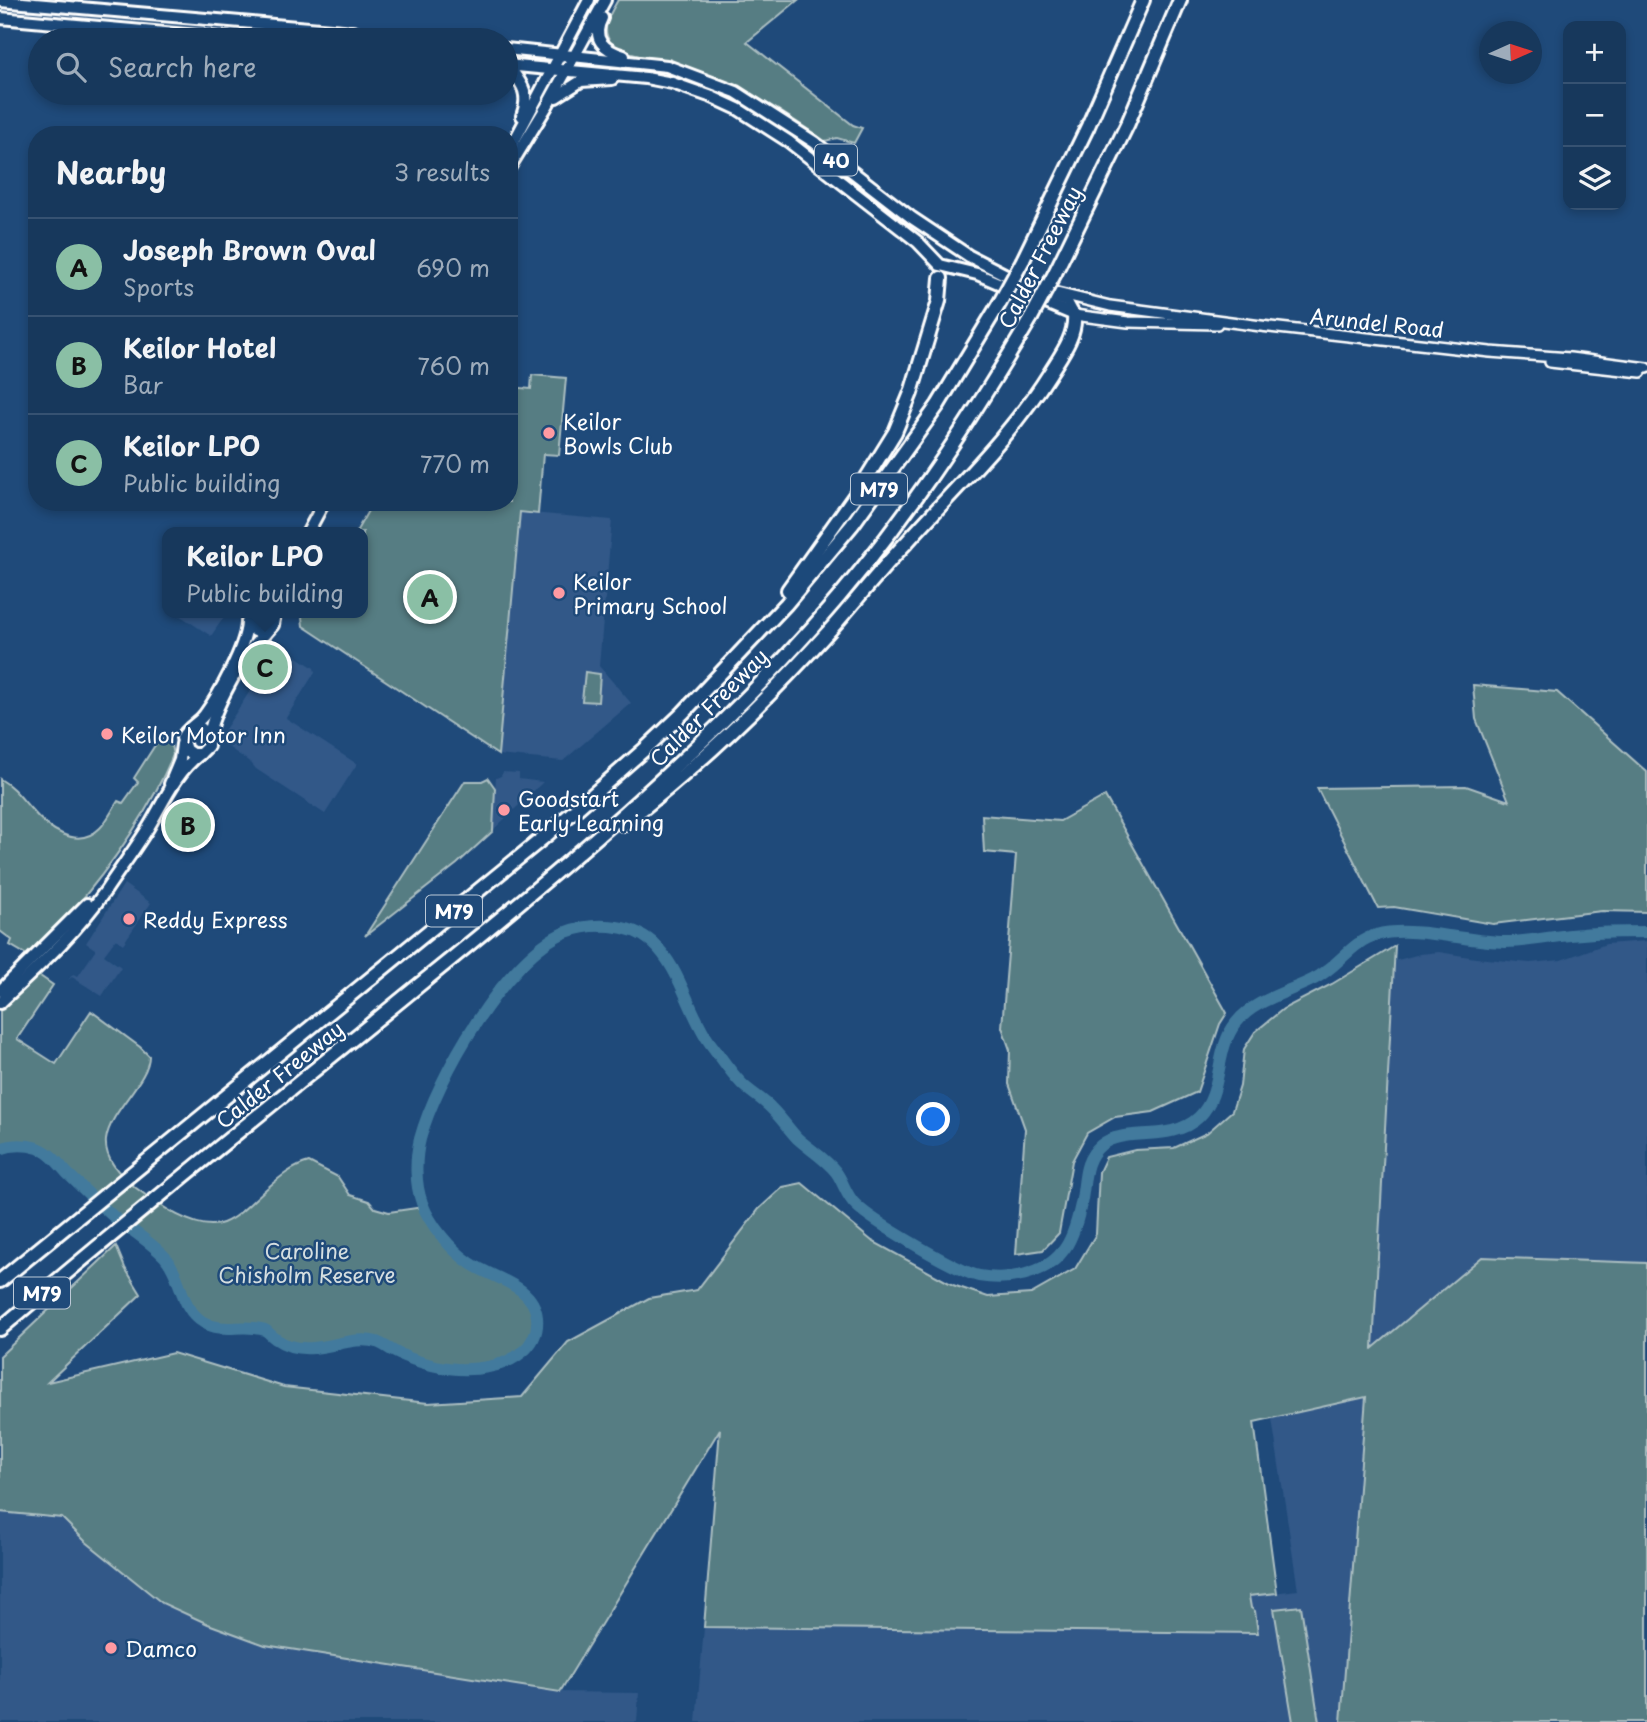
<!DOCTYPE html>
<html lang="en">
<head>
<meta charset="utf-8">
<style>
	body { margin:0; font-family:"Playpen Sans",sans-serif; background:#244365; color:#f1f3f6 }
	.controls { position:absolute; right:21px; top:21px; display:grid; overflow:hidden; border-radius:14px; box-shadow:0 4px 10px #0003 }
	.controls button { width:63px; height:63px; display:grid; place-items:center; padding:0; border:0; border-bottom:2px solid #365272; background:#17385c; color:#f1f3f6; font:35px sans-serif }
	.compass { position:absolute; left:1479px; top:21px; width:63px; height:63px; border-radius:50%; background:#17385c; box-shadow:0 4px 10px #0003; rotate:87deg }
	.you { position:absolute; left:934px; top:1120px; width:24px; height:24px; margin:-18px; border:5px solid #fff; border-radius:50%; background:#1a73e8; box-shadow:0 0 0 10px #1a73e833 }
	.badge { display:grid; place-items:center; width:46px; height:46px; border-radius:50%; background:#8abfa5; color:#111; font-size:23px; font-weight:700 }
	.pin { position:absolute; translate:-50% -50%; border:4px solid #fff; box-shadow:0 2px 7px #0006 }
	.popup { position:absolute; left:162px; top:527px; width:206px; height:91px; box-sizing:border-box; display:grid; place-content:center; border-radius:14px; background:#17385c; filter:drop-shadow(0 2px 5px #0005); font-size:23px; white-space:nowrap; color:#9eacbb }
	.popup b { font-size:26px; color:#f1f3f6 }
	.popup::after { content:''; position:absolute; left:50%; top:100%; margin-left:-14px; border:14px solid transparent; border-top-color:#17385c }
	.list { margin:0; padding:0; list-style:none }
	h2 { display:flex; justify-content:space-between; align-items:center; height:91px; margin:0; padding:0 28px; font-size:30px }
	h2 small { font-size:23px; font-weight:400; color:#9eacbb }
	.list li { display:grid; grid-template-columns:46px 1fr auto; gap:21px; align-items:center; box-sizing:border-box; height:98px; padding:0 28px; border-top:2px solid #365272 }
	.list b { display:block; font-size:26px; white-space:nowrap }
	.list p { margin:0; font-size:23px; white-space:nowrap; color:#9eacbb }
	.list em { font-size:23px; font-style:normal; color:#9eacbb }
	.icon { flex:none; width:38px; height:38px; fill:none; stroke:currentColor; stroke-width:2; stroke-linecap:round; stroke-linejoin:round }
	.map { position:relative; flex:none; width:1647px; height:1722px; overflow:hidden }
	.search { position:absolute; background:#17385c; box-shadow:0 4px 10px #0003; left:28px; top:28px; width:490px; height:77px; display:flex; align-items:center; gap:18px; box-sizing:border-box; padding:0 24px; border-radius:38px; color:#9eacbb; font-size:26px }
	.panel { position:absolute; background:#17385c; box-shadow:0 4px 10px #0003; left:28px; top:126px; width:490px; height:385px; border-radius:28px }
	.map>svg:first-child { display:block }
	.built { fill:#315888 }
	.green { fill:#577d83; stroke:#abbec1; stroke-width:2 }
	.lines { fill:none; stroke-linecap:round; stroke-linejoin:round }
	.river { stroke:#427a9d; stroke-width:12 }
	.tertiary-casing { stroke:#fff; stroke-width:14 }
	.primary-casing { stroke:#fff; stroke-width:16 }
	.motorway-casing { stroke:#fff; stroke-width:18 }
	.tertiary { stroke:#1f4a7a; stroke-width:9 }
	.primary { stroke:#1f4a7a; stroke-width:10 }
	.motorway { stroke:#1f4a7a; stroke-width:12 }
	.motorway-bridge-casing { stroke:#fff; stroke-width:18; stroke-linecap:butt }
	.motorway-bridge { stroke:#1f4a7a; stroke-width:12 }
	.poi-dot { fill:#ff9aa2; stroke:#1f4a7a; stroke-width:2.5 }
	.labels { text-anchor:middle; dominant-baseline:central; stroke-width:5; stroke-linejoin:round; paint-order:stroke }
	.shield { fill:#1f4a7a; stroke:#bcc9d7; stroke-width:2 }
	.shield-label { font-size:19px; font-weight:bold; fill:#fff }
	.street-label { font-size:21px; fill:#fff; stroke:#1f4a7a }
	.poi-label { font-size:21px; fill:#fff; stroke:#1f4a7a; text-anchor:start }
	.park-label { font-size:21px; fill:#d5dee0; stroke:#1f4a7a }
</style>
</head>
<body>
<div class="map">
<svg width="1647" height="1722" viewBox="0 0 1647 1722">
	<rect width="100%" height="100%" fill="#1f4a7a"/>
	<filter id="ink" filterUnits="userSpaceOnUse"><feTurbulence type="fractalNoise" baseFrequency=".0143" numOctaves="2"/><feDisplacementMap in="SourceGraphic" scale="14" xChannelSelector="R" yChannelSelector="G"/><feConvolveMatrix kernelMatrix="1 2 1 2 8 2 1 2 1" color-interpolation-filters="sRGB"/></filter>
	<g filter="url(#ink)">
		<g class="built">
			<path d="M520,512l92,8 -13,146 32,37 -68,58 -65,-6z"/>
			<path d="M176,613h49l1,1 -15,22z"/>
			<path d="M280,645l34,23 1,4 -29,46 71,46 -32,50 -69,-45 -5,-6 -33,-23z"/>
			<path d="M503,772l16,1v6l24,3 -52,50 5,-54 5,-2z"/>
			<path d="M124,884l27,19 -28,41 -7,-5 -12,16 17,12 -19,29 -30,-19 -4,3 5,-6 5,2 17,-25v-2l-9,-6z"/>
			<path d="M1647,941v322l-165,-6 -109,92 21,-388 26,-7 19,-2 37,6 54,5 31,-3 45,-16z"/>
			<path d="M1367,1397l-26,325h-645l8,-95 554,6 -3,-22 -4,-2 -3,-13 50,-6 -26,-171z"/>
			<path d="M0,1512l62,6 23,23 77,62 46,21 58,21 292,47 81,1 -2,29h-637z"/>
		</g>
		<g class="green">
			<path d="M618,0h180l-51,42 106,83 9,3 -8,15 -17,-5 -12,3c-49,-34 -84,-57 -142,-75 -17,-6 -60,-10 -71,-22 -13,-15 -2,-30 6,-44z"/>
			<path d="M532,375l34,3 -7,77 -16,-1 -5,60 -18,-2 -22,243 -195,-129 -1,-9 2,-4h59v-81h-7l17,-30h136v-115l22,2z"/>
			<path d="M585,672l15,2 -2,28 -16,-1z"/>
			<path d="M1473,685l84,7 90,80v140l-45,-1 -109,13 -99,-17 -16,1 -61,-120 149,-2 43,15 -33,-82z"/>
			<path d="M159,739l11,1 3,15c-25,60 -63,113 -105,161 -12,14 -26,25 -39,37l-2,2 -17,-10 2,-5 -12,-9v-152c14,8 21,19 31,30 16,19 46,42 69,19 7,-7 12,-18 18,-27l5,2 15,-21 -4,-4z"/>
			<path d="M488,778l7,10 -2,43 -36,33 -92,72 100,-155h17z"/>
			<path d="M1105,796l122,217 -7,11 -23,68 -44,20 -38,5 -28,16 -15,28 -13,72 -16,17 -27,4 9,-125 -16,-45 1,-34 -8,-23 14,-172 -32,-3 -2,-37 78,6z"/>
			<path d="M1395,946l-22,402 109,-91 165,6v459h-306l25,-325 -112,25 23,171 -28,3 2,12 4,3 3,22 -554,-6 16,-198 -160,263 -295,-47 -57,-21 -46,-21 -77,-62 -23,-23 -62,-6v-156l116,-110 9,22 16,26 -93,88 125,-29 111,34 144,16 94,-6 46,-55 81,-44 48,-8 62,-81 24,-22 19,-4 70,58 81,44 35,12 43,-3 44,-25 21,-35 3,-62 7,-15 29,-7 39,-2 33,-15 25,-22 8,-25 4,-37 11,-17 28,-23 49,-25z"/>
			<path d="M40,976l13,9 -36,54 39,25 35,-53 49,36 9,9c0,25 -39,54 -43,84 -2,20 16,37 30,48 20,15 61,45 87,35 16,-6 29,-22 42,-33 14,-12 26,-23 44,-28l29,15 12,18 19,6 6,7 14,4 34,-5c14,21 26,41 47,56 23,17 69,22 66,59 -4,62 -93,50 -132,34 -10,-3 -18,-11 -28,-14 -25,-7 -48,8 -73,6 -22,-1 -22,-10 -37,-17 -18,-9 -39,2 -58,-6 -9,-4 -22,-16 -25,-26 -1,-5 -1,-10 -3,-15 -3,-10 -9,-20 -16,-27 -13,-16 -34,-28 -49,-40 -18,-14 -35,-31 -50,-47 -9,-9 -17,-19 -29,-23 -12,-3 -24,-2 -36,2v-138l35,-34z"/>
			<path d="M1301,1606l18,116h-26l-19,-113z"/>
		</g>
		<g class="lines">
			<path class="river" d="M0,1149c13,-5 24,-5 38,-1 13,5 20,15 29,25 15,15 31,30 47,44 17,13 37,25 51,40 18,21 14,50 38,65 17,10 33,4 51,6 17,2 9,2 22,11 11,8 23,10 37,9 21,-1 42,-12 64,-6 8,3 15,9 22,12 28,12 59,19 89,13 24,-4 52,-20 49,-50 -4,-33 -44,-38 -67,-54 -20,-14 -40,-38 -48,-60 -7,-19 -7,-44 -2,-64 16,-60 87,-184 146,-207 26,-10 64,-9 86,10 29,26 36,70 58,101 10,13 20,29 32,41 9,9 21,15 30,25 9,9 16,19 25,29 12,11 29,21 39,34 8,11 10,24 20,33 16,16 102,67 123,71 28,5 65,-1 83,-24 10,-11 16,-34 19,-48 5,-22 1,-43 20,-59 23,-19 70,-1 98,-28 25,-24 15,-67 37,-94 18,-23 53,-31 78,-44 23,-11 38,-38 62,-44 37,-10 91,7 129,7 26,0 52,-7 77,-8 22,-2 43,-2 65,-2"/>
			<defs>
				<g id="tertiary">
					<path d="M1057,293l53,13 151,20 229,26 80,6 77,10"/>
					<path d="M1074,315l54,7 89,2"/>
					<path d="M1550,362l91,10"/>
				</g>
				<g id="primary">
					<path d="M0,1l343,30 74,9"/>
					<path d="M0,18l242,22"/>
					<path d="M602,18c-11,21 2,32 22,38"/>
					<path d="M506,49l161,17 69,26 78,50 98,76 57,38 55,28 43,18 7,13"/>
					<path d="M506,65l140,13 26,5 40,14 26,12 50,32 130,101 22,23 37,9 97,41"/>
					<path d="M508,65c13,18 23,28 14,51"/>
					<path d="M556,97l25,-16 31,-2"/>
					<path d="M509,151l80,-151"/>
					<path d="M509,168l38,-62 58,-106"/>
					<path d="M308,532l16,-30"/>
					<path d="M250,613l-3,10 8,8 10,3 8,-9 2,-12"/>
					<path d="M191,728h10l7,7v11l-8,8h-8l-6,-4 -4,-12c5,-11 17,-15 23,-24 14,-19 41,-68 42,-91"/>
					<path d="M209,738c1,-24 37,-89 56,-104"/>
					<path d="M170,784l10,-24 2,-16"/>
					<path d="M0,991l87,-87"/>
					<path d="M0,1003c37,-35 77,-71 106,-113 14,-21 29,-41 42,-62 15,-25 28,-56 52,-74"/>
				</g>
				<g id="motorway">
					<path d="M1023,260l65,-134 55,-126"/>
					<path d="M1055,273l73,-150 52,-123"/>
					<path d="M788,590l71,-100 36,-58 16,-39 28,-92 2,-23"/>
					<path d="M623,824c75,-57 143,-123 206,-193 26,-29 50,-60 77,-88 50,-56 104,-106 144,-170 11,-18 26,-37 24,-58"/>
					<path d="M0,1281l549,-448 96,-84 38,-36 103,-109 66,-79 86,-120 61,-101"/>
					<path d="M0,1329c139,-119 282,-232 424,-348 136,-110 271,-222 388,-353 85,-95 155,-201 219,-310"/>
				</g>
			</defs>
			<use href="#tertiary" class="tertiary-casing"/>
			<use href="#primary" class="primary-casing"/>
			<use href="#motorway" class="motorway-casing"/>
			<use href="#tertiary" class="tertiary"/>
			<use href="#primary" class="primary"/>
			<use href="#motorway" class="motorway"/>
			<defs>
				<g id="motorway-bridge">
					<path d="M999,304l24,-44"/>
					<path d="M1031,318l24,-45"/>
				</g>
			</defs>
			<use href="#motorway-bridge" class="motorway-bridge-casing"/>
			<use href="#motorway-bridge" class="motorway-bridge"/>
		</g>
	</g>
	<g class="poi-dot">
		<circle cx="549" cy="433" r="7"/>
		<circle cx="559" cy="593" r="7"/>
		<circle cx="107" cy="734" r="7"/>
		<circle cx="504" cy="810" r="7"/>
		<circle cx="129" cy="919" r="7"/>
		<circle cx="111" cy="1648" r="7"/>
	</g>
	<g class="labels">
		<g class="shield">
			<rect x="815" y="144.5" width="42" height="31" rx="5"/>
			<rect x="851" y="473.5" width="56" height="31" rx="5"/>
			<rect x="426" y="895.5" width="56" height="31" rx="5"/>
			<rect x="14" y="1277.5" width="56" height="31" rx="5"/>
		</g>
		<g class="shield-label">
			<text x="836" y="160">40</text>
			<text x="879" y="489">M79</text>
			<text x="454" y="911">M79</text>
			<text x="42" y="1293">M79</text>
		</g>
		<g class="street-label">
			<text transform="translate(1039 257) rotate(-63)">Calder Freeway</text>
			<text transform="translate(1377 322) rotate(6)">Arundel Road</text>
			<text transform="translate(708 707) rotate(-45)">Calder Freeway</text>
			<text transform="translate(279 1074) rotate(-39)">Calder Freeway</text>
		</g>
		<g class="poi-label">
			<text x="563" y="421">Keilor<tspan x="563" dy="24">Bowls Club</tspan></text>
			<text x="573" y="581">Keilor<tspan x="573" dy="24">Primary School</tspan></text>
			<text x="121" y="734">Keilor Motor Inn</text>
			<text x="518" y="798">Goodstart<tspan x="518" dy="24">Early Learning</tspan></text>
			<text x="143" y="919">Reddy Express</text>
			<text x="125" y="1648">Damco</text>
		</g>
		<g class="park-label">
			<text x="307" y="1250">Caroline<tspan x="307" dy="24">Chisholm Reserve</tspan></text>
		</g>
	</g>
</svg>
<div class="controls">
<button>+</button>
<button>−</button>
<button><svg class="icon" aria-label="layers" viewBox="0 0 24 24"><path d="M12 4l9 5-9 5-9-5zM3 14l9 5 9-5"/></svg></button>
</div>
<svg class="compass" viewBox="-18 -18 36 36"><path d="M0-13l5 13h-10z" fill="#e53935"/><path d="M0 13l5-13h-10z" fill="#9eacbb"/></svg>
<div class="you"></div>
<div class="pin badge" style="left:430px;top:597px">A</div>
<div class="pin badge" style="left:188px;top:825px">B</div>
<div class="pin badge" style="left:265px;top:667px">C</div>
<div class="popup"><b>Keilor LPO</b>Public building</div>
<div class="search"><svg class="icon" aria-label="search" viewBox="0 0 24 24"><circle cx="10" cy="10" r="6"/><path d="M15 15l6 6"/></svg>Search here</div>
<section class="panel">
<h2>Nearby<small>3 results</small></h2>
<ul class="list">
<li><span class="badge">A</span><div><b>Joseph Brown Oval</b><p>Sports</p></div><em>690 m</em></li>
<li><span class="badge">B</span><div><b>Keilor Hotel</b><p>Bar</p></div><em>760 m</em></li>
<li><span class="badge">C</span><div><b>Keilor LPO</b><p>Public building</p></div><em>770 m</em></li>
</ul>
</section>
</div>
</body>
</html>
